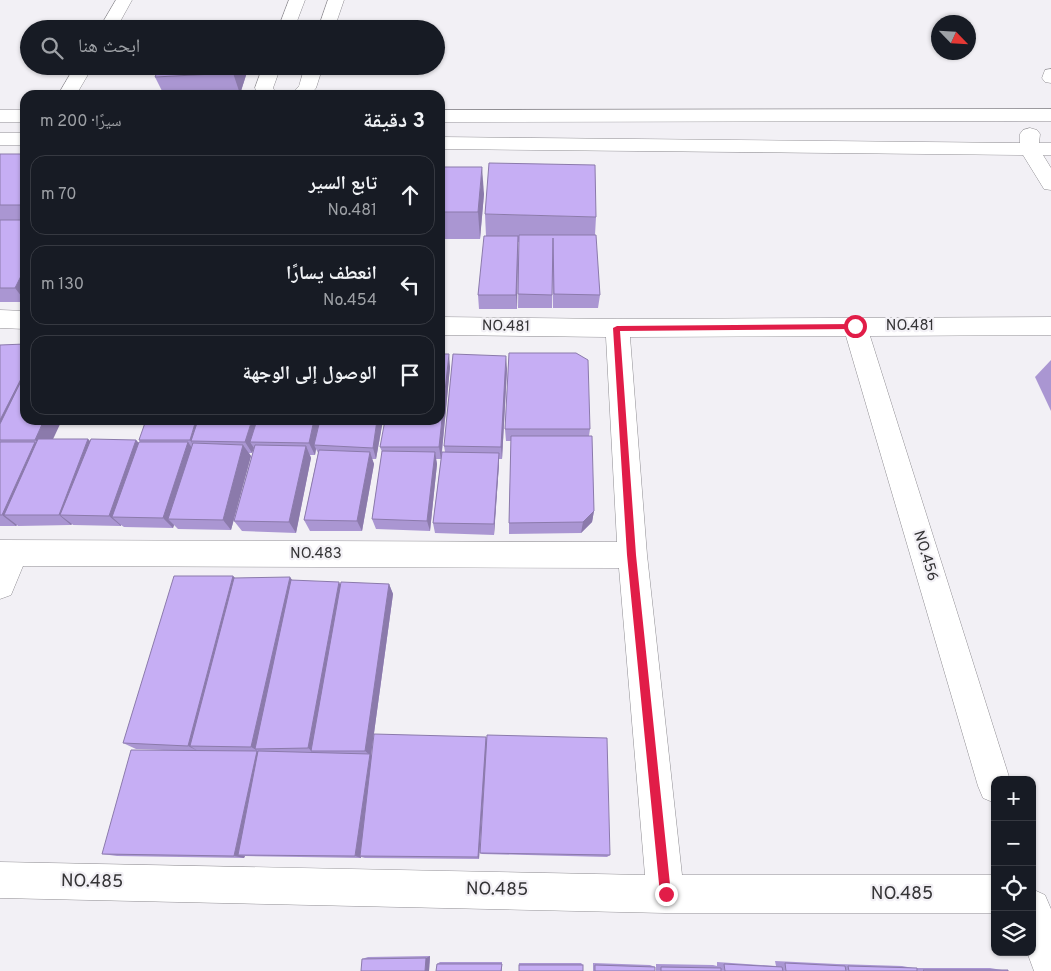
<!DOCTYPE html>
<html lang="ar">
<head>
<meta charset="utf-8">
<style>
	body { margin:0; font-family:Overpass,"Noto Naskh Arabic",sans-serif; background:#20242c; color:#f1f3f6; direction:rtl }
	.controls { position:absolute; right:15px; bottom:15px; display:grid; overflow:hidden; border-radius:10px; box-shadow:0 1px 4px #0004 }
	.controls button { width:45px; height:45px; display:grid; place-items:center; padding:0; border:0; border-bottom:1px solid #363941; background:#171b24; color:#f1f3f6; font:25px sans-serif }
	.compass { position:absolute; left:931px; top:15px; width:45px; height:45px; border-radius:50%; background:#171b24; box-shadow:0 1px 4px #0004; rotate:115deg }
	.stop { position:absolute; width:15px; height:15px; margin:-11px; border:4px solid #e11d48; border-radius:50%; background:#fff }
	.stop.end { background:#e11d48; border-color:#fff; box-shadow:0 1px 5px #0008 }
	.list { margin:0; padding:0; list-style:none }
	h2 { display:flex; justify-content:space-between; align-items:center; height:65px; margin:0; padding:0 20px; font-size:21px }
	h2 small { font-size:16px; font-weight:400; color:#9ea1a6 }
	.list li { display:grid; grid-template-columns:32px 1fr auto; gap:15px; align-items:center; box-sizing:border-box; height:80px; margin:0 10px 10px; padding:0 10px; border:1px solid #363941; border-radius:15px }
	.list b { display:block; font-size:19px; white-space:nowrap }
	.list p { margin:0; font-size:16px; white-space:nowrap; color:#9ea1a6 }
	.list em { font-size:16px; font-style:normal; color:#9ea1a6 }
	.icon { flex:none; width:28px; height:28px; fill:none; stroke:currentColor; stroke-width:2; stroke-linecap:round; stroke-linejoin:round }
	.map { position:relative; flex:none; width:1051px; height:971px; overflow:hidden; direction:ltr }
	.search { position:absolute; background:#171b24; box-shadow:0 1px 4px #0004; left:20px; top:20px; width:425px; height:55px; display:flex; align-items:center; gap:12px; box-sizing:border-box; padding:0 18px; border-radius:28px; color:#9ea1a6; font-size:19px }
	.panel { position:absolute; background:#171b24; box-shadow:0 1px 4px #0004; left:20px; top:90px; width:425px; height:335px; border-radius:15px; direction:rtl }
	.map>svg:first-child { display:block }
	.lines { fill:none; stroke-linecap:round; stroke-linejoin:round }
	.minor-casing { stroke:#908e93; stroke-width:1 }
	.minor { fill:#fff; fill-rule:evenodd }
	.wall { fill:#aa96d2 }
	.shaded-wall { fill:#8b7aab }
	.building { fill:#c6aef4; stroke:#8b7aab }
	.route { fill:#e11d48 }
	.labels { text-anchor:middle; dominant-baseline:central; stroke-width:4.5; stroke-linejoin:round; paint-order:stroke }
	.street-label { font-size:15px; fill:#353436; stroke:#f2f0f5 }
	.near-street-label { font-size:18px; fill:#353436; stroke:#f2f0f5 }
</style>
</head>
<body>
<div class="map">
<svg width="1051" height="971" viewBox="0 0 1051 971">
	<rect width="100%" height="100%" fill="#f2f0f5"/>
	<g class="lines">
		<defs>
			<g id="minor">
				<path d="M116,0h16l-16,29h-17z"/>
				<path d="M289,0h16l-11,29h-16z"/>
				<path d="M328,0h16l-10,29h-16z"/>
				<path d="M75,66h18l-17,29h-18z"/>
				<path d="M263,66h18l-8,22 4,7h-18l-4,-7z"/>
				<path d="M305,66h18l-7,22 -6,7h-19l8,-9z"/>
				<path d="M1051,69v14l-6,-1 -3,-4 3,-8z"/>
				<path d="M1051,109v12l-611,1v-12z"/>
				<rect x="0" y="110" width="25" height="12"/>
				<path d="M1030,128l7,2 3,4 -1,9h12v12h-8l8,13v22l-7,-1 -21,-34 -583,-6v-12l580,6v-9l3,-4z"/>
				<rect x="0" y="133" width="25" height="12"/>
				<path d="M0,310l25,1v18l-25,-1z"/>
				<path d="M440,317l177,2 434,-2v18l-181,1 140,444h-15v23l-12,-5 -5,-12 -132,-450 -216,1 17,218 35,320h313v38h-330l-665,-15v-36l645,13 -26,-307 -596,-2 -12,29 -11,4v-59l617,2 -11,-205 -166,-2z"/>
				<path d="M1032,889l13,6 6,14v62h-17l-7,-19h5z"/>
			</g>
		</defs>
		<use href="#minor" class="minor-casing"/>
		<use href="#minor" class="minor"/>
	</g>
	<g class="wall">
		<path d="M249,66l-9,28 -21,1h-55l-9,-18z"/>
		<rect x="0" y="154" width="25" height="148"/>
		<path d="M440,167l44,27 -4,45h-40z"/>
		<path d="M485,214l111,3 -1,18 5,60 -2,13h-45v-40l-1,40h-34l1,-66h-1l-1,67h-38l-1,-14 8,-59z"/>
		<path d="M0,345l53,94h35l2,2 46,-1 3,3 1,-1 -1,-2 244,-20 -7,39h-4l2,5 -12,67h-52l-6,-11 14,-67 -2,-4 -1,6h-5l1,3 -15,75 -54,-2 -8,-10 20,-73 -2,5h-3l2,3 -20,74 -53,-1 -4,-4 -1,3 -49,-1 -3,-2v1l-48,-1 -1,-1 -1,1 -53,1 -1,-1 -1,1h-16z"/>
		<path d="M1051,360v51l-16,-34z"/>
		<path d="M450,367l-8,85h3l-1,-6 63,-77 -5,90h-3v5l-5,71 -59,-2 -2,-10 8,-64h-5l1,5 -7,67 -54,-2 -4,-10 10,-67 -2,-5z"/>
		<path d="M505,429h85l-1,7 5,75 -2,11 -11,11 -72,1v-11l2,-82h-5z"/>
		<path d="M233,576l2,2 57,2 48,4h49l4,10 -22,161 1,1 114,-19 1,5 123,113 -3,2 -125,-3 -2,-1 5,-85 -6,91 -114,-1 -4,-1v1l-116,-2 -1,2 -127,-2 -15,-2 89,-103 -55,-2 -13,-6z"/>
		<path d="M430,956l-1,15 -67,-12 6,-2z"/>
		<path d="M775,961l62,3 65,2 11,2h77l18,3h-352v-7l57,1 4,1v-4l59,4z"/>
		<path d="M440,962h62v9h-66l1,-7z"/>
		<path d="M519,963h62l2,2 -64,6z"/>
		<path d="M593,963l57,2 5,2v4h-62z"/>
	</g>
	<g class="shaded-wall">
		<path d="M235,66h14l-9,28 -7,-21z"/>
		<path d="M482,167l2,27 -4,45 -2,-27z"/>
		<path d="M518,236v14l-1,59 -1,-14z"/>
		<path d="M25,268v33l-10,-13z"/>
		<path d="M449,354l1,13 -9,92 -2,-12z"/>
		<path d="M506,356l1,13 -5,90 -1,-12z"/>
		<path d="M25,371v37l-25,32v-20z"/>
		<path d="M44,420h18l-15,32 -12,-12z"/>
		<path d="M196,420h13l-18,21 8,10 -1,1 -8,-12z"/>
		<path d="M252,420h10l-12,22 4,6 -2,5 -7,-11z"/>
		<path d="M314,420h8l-8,25 2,4 -1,6 -6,-12z"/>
		<path d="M377,420h6l-7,39 -3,-11z"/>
		<path d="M88,439l11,12 -39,64 12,9 -1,1 -12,-10z"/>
		<path d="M136,440l10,12 -34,65 9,8v1l-12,-10z"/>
		<path d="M35,442l13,12 -44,61 13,10 -1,1 -14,-11z"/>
		<path d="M188,442l8,12 -28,65 6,6 -1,3 -10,-10z"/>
		<path d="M243,445l8,11 -20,74 -8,-10z"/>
		<path d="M306,446l5,12 -15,75 -7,-11z"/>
		<path d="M370,452l4,12 -12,67 -5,-10z"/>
		<path d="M435,452l2,12 -7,67 -3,-10z"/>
		<path d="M499,453v11l-5,71v-11z"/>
		<path d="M594,511l-2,11 -11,11 2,-11z"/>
		<path d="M233,576l8,9 -51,161 8,5 -10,-5z"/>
		<path d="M290,577l7,10 -42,162 5,3 -9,-5z"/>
		<path d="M339,582l5,10 -32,159 -4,-3z"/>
		<path d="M389,584l4,10 -22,161 4,4 -15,97 1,1v1l-6,-2 15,-101 -5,-4z"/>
		<path d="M486,737l1,5 -8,117 -1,-2z"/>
		<path d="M257,751l8,5 -27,99 7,1 -1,2 -10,-2z"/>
		<path d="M430,956l-1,15h-4l1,-13z"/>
	</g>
	<g class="building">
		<path d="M249,25l-2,4h-69l1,-2z"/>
		<path d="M160,66h75l-2,7 -78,4z"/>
		<rect x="0" y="154" width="25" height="51"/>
		<path d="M489,163l106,2 1,52 -111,-3z"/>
		<path d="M440,167h42l-4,45h-38z"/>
		<path d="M0,220h25v48l-10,20h-15z"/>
		<path d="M519,235h77l4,60 -46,-1 -1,-56 -1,57 -34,-1z"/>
		<path d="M484,236h34l-2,59h-38z"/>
		<path d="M25,344v27l-25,49v-75z"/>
		<path d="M509,353h67l12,7 2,69h-85z"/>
		<path d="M440,354h9l-10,93h-59l5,-27h55z"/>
		<path d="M453,354l53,2 -5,91 -57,-1z"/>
		<path d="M25,373v47h19l-9,20h-35v-16z"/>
		<path d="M146,420h50l-6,20h-51z"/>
		<path d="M198,420h54l-7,22 -54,-1z"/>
		<path d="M257,420h57l-5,23 -59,-1z"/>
		<path d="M320,420h57l-4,28 -59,-3z"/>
		<path d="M511,436h81l2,75 -11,11 -74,1z"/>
		<path d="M38,439h50l-29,76h-55z"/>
		<path d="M91,439l45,1 -27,76 -49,-1z"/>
		<path d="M0,442h35l-33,73h-2z"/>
		<path d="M139,442h49l-25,76 -51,-1z"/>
		<path d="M193,443l50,2 -20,75 -55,-1z"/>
		<path d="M255,445l51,1 -17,76 -55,-1z"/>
		<path d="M319,450l51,2 -13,69 -53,-1z"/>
		<path d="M382,451l53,1 -8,69 -55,-2z"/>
		<path d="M442,452l57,1 -5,71 -61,-1z"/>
		<path d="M174,576h59l-45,170 -65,-3z"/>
		<path d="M290,577l-39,170 -61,-1 44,-168z"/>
		<path d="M291,580l48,2 -31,166 -53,1z"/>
		<path d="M341,582l48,2 -24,167h-54z"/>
		<path d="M374,734l112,3 -8,120 -118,-1z"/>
		<path d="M487,735l120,3 3,117 -130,-2z"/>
		<path d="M131,750l126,1 -23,105 -132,-2z"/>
		<path d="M258,751l112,3 -15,102 -117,-1z"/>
		<path d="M426,958l-1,13h-64l1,-12z"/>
		<path d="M785,963l60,3 1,5h-60z"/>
		<path d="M437,964h65l-1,7h-65z"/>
		<path d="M724,964l58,3 1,4h-58z"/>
		<rect x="519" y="965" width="64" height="6"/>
		<path d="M595,965l60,2v4h-60z"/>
		<path d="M848,966l69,2v3h-68z"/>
		<path d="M661,967l60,1v3h-60z"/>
		<path d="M923,970h85v1h-84z"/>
	</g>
	<path class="route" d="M855,324l3,2 -3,3 -235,2 16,224 35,339 -2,4 -3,1 -4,-1 -2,-4 -33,-339 -14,-227 4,-2z"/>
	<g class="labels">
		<g class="street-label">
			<text x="910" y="326">NO.481</text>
			<text transform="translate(506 327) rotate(1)">NO.481</text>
			<text x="316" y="554">NO.483</text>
			<text transform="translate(925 556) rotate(73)">NO.456</text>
		</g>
		<g class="near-street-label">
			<text transform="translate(92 882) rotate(1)">NO.485</text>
			<text transform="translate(497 890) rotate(1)">NO.485</text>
			<text x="902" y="894">NO.485</text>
		</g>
	</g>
</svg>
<div class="controls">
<button>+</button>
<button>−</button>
<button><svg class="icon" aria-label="locate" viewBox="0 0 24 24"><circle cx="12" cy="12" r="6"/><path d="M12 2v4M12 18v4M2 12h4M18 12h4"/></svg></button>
<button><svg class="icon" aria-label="layers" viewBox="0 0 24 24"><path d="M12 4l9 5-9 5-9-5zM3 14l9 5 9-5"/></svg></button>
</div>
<svg class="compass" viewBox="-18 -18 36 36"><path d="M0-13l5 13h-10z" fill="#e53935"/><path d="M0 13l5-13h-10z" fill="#9ea1a6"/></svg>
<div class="stop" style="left:855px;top:326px"></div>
<div class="stop end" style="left:666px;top:894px"></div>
<div class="search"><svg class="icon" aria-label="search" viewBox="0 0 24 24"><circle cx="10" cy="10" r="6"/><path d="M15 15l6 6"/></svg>ابحث هنا</div>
<section class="panel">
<h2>3 دقيقة<small>سيرًا · 200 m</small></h2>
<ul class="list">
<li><svg class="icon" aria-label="ahead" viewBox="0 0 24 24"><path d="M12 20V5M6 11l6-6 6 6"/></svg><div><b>تابع السير</b><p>No.481</p></div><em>70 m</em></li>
<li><svg class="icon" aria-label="left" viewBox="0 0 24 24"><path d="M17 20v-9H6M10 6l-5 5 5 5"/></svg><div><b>انعطف يسارًا</b><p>No.454</p></div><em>130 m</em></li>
<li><svg class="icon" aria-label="arrive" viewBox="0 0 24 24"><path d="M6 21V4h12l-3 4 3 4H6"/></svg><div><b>الوصول إلى الوجهة</b></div></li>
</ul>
</section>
</div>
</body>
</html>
